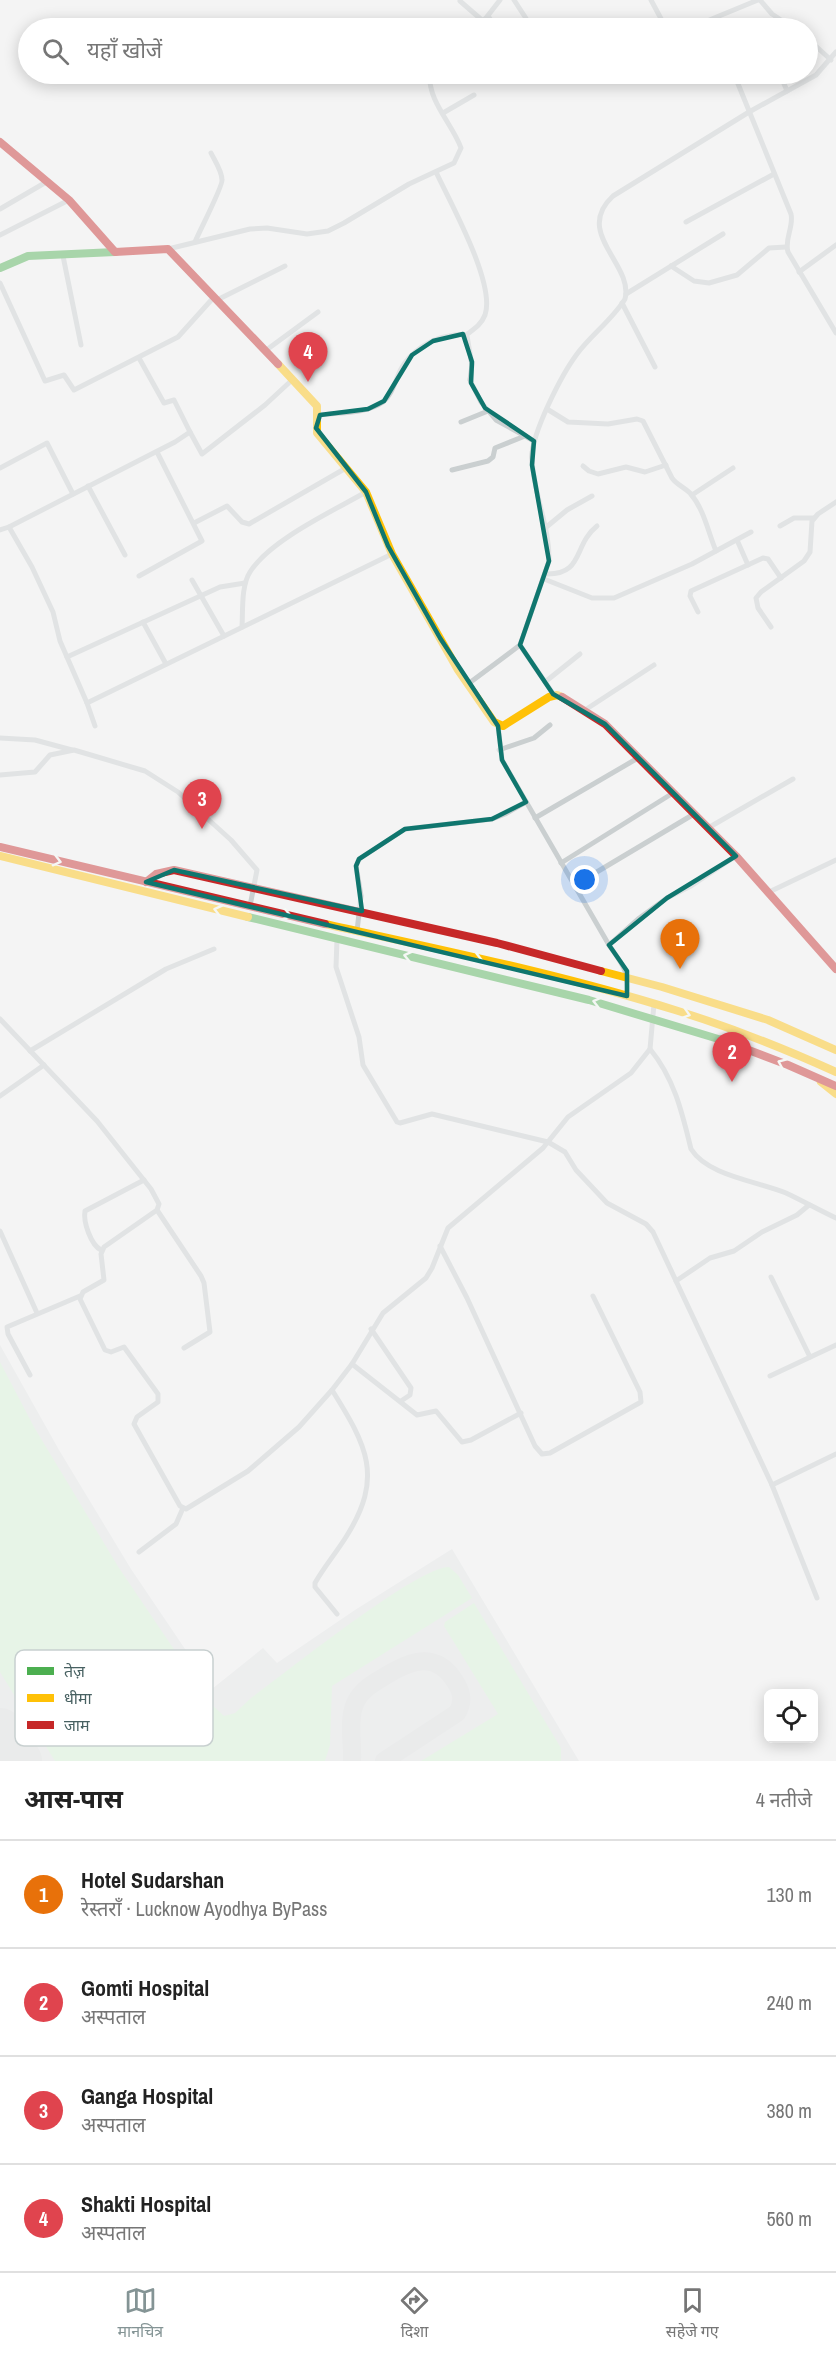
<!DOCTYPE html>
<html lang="hi">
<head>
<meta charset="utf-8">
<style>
	body { margin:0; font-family:"Archivo Narrow","Noto Sans Devanagari",sans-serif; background:#f2f2f2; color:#222 }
	.controls { position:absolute; right:18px; bottom:18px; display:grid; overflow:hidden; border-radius:9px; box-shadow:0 3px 15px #0003 }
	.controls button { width:54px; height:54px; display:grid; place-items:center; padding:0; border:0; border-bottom:2px solid #e0e0e0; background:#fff; color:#222; font:30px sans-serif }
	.you { position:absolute; left:585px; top:880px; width:21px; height:21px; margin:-15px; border:4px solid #fff; border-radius:50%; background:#1a73e8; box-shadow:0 0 0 9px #1a73e833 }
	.badge { display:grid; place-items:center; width:39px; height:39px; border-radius:50%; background:#849495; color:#fff; font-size:20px; font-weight:700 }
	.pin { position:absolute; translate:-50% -50px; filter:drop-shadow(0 2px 3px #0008) }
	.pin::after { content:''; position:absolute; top:32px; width:21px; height:18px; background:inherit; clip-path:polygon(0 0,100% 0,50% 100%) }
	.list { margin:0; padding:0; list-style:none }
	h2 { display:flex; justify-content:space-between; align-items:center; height:78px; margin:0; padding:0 24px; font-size:26px }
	h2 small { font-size:20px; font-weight:400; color:#767676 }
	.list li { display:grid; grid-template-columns:39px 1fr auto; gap:18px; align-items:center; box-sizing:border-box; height:108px; padding:0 24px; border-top:2px solid #e0e0e0 }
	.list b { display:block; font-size:22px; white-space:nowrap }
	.list p { margin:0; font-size:20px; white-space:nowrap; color:#767676 }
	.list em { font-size:20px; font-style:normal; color:#767676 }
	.icon { flex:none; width:33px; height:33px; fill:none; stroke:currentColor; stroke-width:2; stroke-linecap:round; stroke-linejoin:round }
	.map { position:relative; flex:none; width:836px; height:1761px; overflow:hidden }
	.search { position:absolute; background:#fff; box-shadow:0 3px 15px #0003; left:18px; right:18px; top:18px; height:66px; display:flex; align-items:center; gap:15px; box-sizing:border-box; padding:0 21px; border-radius:33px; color:#767676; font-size:22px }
	.sheet { height:510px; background:#fff }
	nav { display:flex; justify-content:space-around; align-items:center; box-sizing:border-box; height:84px; border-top:2px solid #e0e0e0; background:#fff; font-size:16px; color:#767676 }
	nav a { display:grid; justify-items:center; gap:3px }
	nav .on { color:#849495 }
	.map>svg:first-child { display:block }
	.airport { fill:#e4e6e7 }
	.green { fill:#d8f4d7 }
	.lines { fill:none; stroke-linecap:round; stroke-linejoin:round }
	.taxiway { stroke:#dddfdf; stroke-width:18 }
	.runway { stroke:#dddfdf; stroke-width:46 }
	.street { stroke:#cacfd0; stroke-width:5 }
	.fast { stroke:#4caf50; stroke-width:8 }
	.slow { stroke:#ffc107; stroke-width:8 }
	.jam { stroke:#c62828; stroke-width:8 }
	.oneway { stroke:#f6fbf6 }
	.marked { fill:none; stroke:#0f766e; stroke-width:4.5; stroke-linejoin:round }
	.key { fill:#fff; stroke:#c8d0d0; stroke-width:1.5 }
	.key-label { font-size:16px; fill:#486162 }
</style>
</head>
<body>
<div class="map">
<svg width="836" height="1761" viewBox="0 0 836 1761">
	<rect width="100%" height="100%" fill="#f4f4f4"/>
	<path class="airport" d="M0,1345l59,105 72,119 81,120 51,-41 14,15 78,-53 97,-61 127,212h-579z"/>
	<g class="green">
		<path d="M0,1362l34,65 85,141 92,136 13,12 11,-3 16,-15c33,-24 167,-132 198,-131l9,8 14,23 -140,88 -2,59 -5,16h-270l-55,-89z"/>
		<path d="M474,1603l87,145v13h-140l77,-47 -54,-88 1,-4z"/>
	</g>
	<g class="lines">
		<path class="taxiway" d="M352,1761c1,-18 -4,-38 2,-55 5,-14 16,-21 28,-28 27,-17 54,-29 74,5 7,11 7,20 1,30l-73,48"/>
		<path class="runway" d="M0,1731l19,30"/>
		<g class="street">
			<path d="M514,0l15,23"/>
			<path d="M651,0l15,28"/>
			<path d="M760,0l12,14 21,14"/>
			<path d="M460,1l23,20"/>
			<path d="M488,16l8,12"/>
			<path d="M474,28l12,-10 14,-18"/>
			<path d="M690,28l68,-28"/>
			<path d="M808,39l23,21"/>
			<path d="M734,74l57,140c3,13 -7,25 -3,38l48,81"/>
			<path d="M780,74l7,17"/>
			<path d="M697,78l9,-4"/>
			<path d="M443,113l31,-18"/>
			<path d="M436,172c14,30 60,112 49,143 -4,10 -11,14 -19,20"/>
			<path d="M0,209l48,-28"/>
			<path d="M686,222l88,-48"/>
			<path d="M0,235l69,-35"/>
			<path d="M195,242c4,-10 28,-56 27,-62 0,-9 -7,-19 -11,-27"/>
			<path d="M168,249l82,-20 17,-1 40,6 21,-3 16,-8 65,-39 45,-21 7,-15c-8,-23 -34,-48 -31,-74"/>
			<path d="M63,256l18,89"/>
			<path d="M671,266l23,15 15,2 28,-8 32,-27 17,-1"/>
			<path d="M799,272l37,-27"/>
			<path d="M0,283l45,98 19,-6 10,15 104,-53 36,-40"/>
			<path d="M626,294l97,-60"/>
			<path d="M217,300l68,-34"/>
			<path d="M622,303l33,64"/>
			<path d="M265,351l53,-39"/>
			<path d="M139,358l25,45 10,-3 16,32"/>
			<path d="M547,409l21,13 40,2 29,-5 6,2 29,57c5,7 12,9 18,15 14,16 18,39 26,58"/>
			<path d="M320,415c20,-3 46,-1 63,-13 10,-8 12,-22 18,-33 9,-17 29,-30 48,-33 7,-1 12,-3 18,0l5,29 -2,15 11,22 15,18 38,21"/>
			<path d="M461,422l27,-11"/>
			<path d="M583,466l6,5 9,3 28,-7 19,5 21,-7"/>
			<path d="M0,468l47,-25 26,51"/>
			<path d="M452,470l36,-9 5,-4 2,-9 30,-12"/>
			<path d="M88,486l37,69"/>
			<path d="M692,495l41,-27"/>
			<path d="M194,523l33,-17 15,16 7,2 97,-56"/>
			<path d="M780,526l14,-8h20"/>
			<path d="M9,527l166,-85 15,-10 12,22 63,-49 27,-25"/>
			<path d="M544,529l23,-19 25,-14"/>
			<path d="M0,530l9,-3 23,40 21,45 7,29 27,62 8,23"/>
			<path d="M737,540l11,25"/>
			<path d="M546,574c38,1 27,-29 51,-48"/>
			<path d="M139,576l63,-35 -45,-89"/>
			<path d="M544,579l48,19h22l78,-34 59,-32"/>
			<path d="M192,580l32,56"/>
			<path d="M698,612l-8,-16 1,-5 72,-33 5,1 13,19"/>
			<path d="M143,622l23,42"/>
			<path d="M242,627c1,-17 -1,-41 8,-55 20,-32 83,-61 116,-80"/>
			<path d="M771,627l-13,-19 -2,-10 5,-6 43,-31 6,-9 2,-31 6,-7 18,-12"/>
			<path d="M520,645l34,50"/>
			<path d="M67,657l153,-70 25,-4"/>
			<path d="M545,682l35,-28"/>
			<path d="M468,684l52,-39 29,-84c1,-34 -16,-68 -17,-103 -1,-24 30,-84 45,-104 14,-19 36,-35 48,-55 9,-35 -52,-66 -12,-103l136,-84 67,-37 20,-23"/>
			<path d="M87,703l305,-149"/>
			<path d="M585,710l69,-45"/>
			<path d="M498,726l4,34 107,185c14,20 20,26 18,51"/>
			<path d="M0,738l35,2 37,10"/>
			<path d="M499,750l35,-12 16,-13"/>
			<path d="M0,775l35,-3 15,-17 24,-5 71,21 33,21 53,48 26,30 -7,36"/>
			<path d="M535,818l103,-60"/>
			<path d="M708,828l85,-49"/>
			<path d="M561,863l112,-70"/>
			<path d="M575,885l119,-71"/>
			<path d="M767,893l69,-33"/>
			<path d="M357,931l4,-35 -5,-30 3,-7 46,-30 87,-10 13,-5 21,-12"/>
			<path d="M337,939l-1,28 23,70 4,28 34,57 3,1 32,-9 116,28 17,10 11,18 31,33 39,21 7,8 119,253 45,113"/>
			<path d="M609,945l29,-26 29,-21 24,-12 45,-30"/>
			<path d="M0,1019l97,102 54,68 8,15 -2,6 -53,37 -3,7 3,26 -21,12 -3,7 25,51 6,2 13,-5 34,47v8l-21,15 -3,7 46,82 6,3 62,-38 51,-44 33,-37 20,-26 31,-51 43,-35 6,-10 16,-40 95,-80 25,-31 63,-44 19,-24 4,-45"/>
			<path d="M650,1049c24,29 32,63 41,100 17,27 66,32 95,44 17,8 33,17 50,25"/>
			<path d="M30,1051l136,-82 48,-20"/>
			<path d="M0,1096l44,-31"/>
			<path d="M157,1210l44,66 3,7 6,49 -26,16"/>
			<path d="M0,1231l37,82"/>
			<path d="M440,1246l27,52 68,148 7,8 8,-1 91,-51 -1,-10 -47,-96"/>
			<path d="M101,1250c-10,-5 -18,-28 -16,-39l59,-31"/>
			<path d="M771,1277l39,80"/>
			<path d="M676,1281l34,-23 24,-7 28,-19 35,-17 12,-10"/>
			<path d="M371,1329l40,59 -1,7 -9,6"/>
			<path d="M352,1364l65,51 19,-4 26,31 9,-2 50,-27"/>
			<path d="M30,1375l-22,-41 -1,-7 73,-31"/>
			<path d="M770,1376l66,-31"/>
			<path d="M332,1390c35,56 52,87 14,147 -10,16 -22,30 -31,46v4l22,27"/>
			<path d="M772,1485l64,-31"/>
			<path d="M139,1552l37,-28 7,-16"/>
		</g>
		<g class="fast">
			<path d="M0,268l28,-12 87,-4"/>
			<path d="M248,917l341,83 136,41"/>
		</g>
		<g class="slow">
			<path d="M278,364l39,42v27l49,59 26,62 66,116 36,52 9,4 46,-29 8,-2 5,2"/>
			<path d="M0,856l248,61"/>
			<path d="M325,924c117,26 235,50 350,86 55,17 108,38 161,62"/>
			<path d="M601,971l61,16 106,33 68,30"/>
			<path d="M821,1082l15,12"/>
		</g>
		<g class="jam">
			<path d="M0,142l69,58 46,52 53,-3 110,115"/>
			<path d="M562,697l43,27 131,132 100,113"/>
			<path d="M0,847l325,77"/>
			<path d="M146,882l10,-8 18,-4 323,73 104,28"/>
			<path d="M725,1041l63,24 48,21"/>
		</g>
	</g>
	<defs><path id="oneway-chevron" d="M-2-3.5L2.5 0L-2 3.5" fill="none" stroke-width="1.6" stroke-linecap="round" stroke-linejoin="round" transform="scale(1.5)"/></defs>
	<g class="oneway">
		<use href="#oneway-chevron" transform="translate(57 861) rotate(14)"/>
		<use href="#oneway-chevron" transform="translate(218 910) rotate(-166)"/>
		<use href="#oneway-chevron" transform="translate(287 915) rotate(13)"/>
		<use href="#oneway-chevron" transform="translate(408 956) rotate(-167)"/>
		<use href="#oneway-chevron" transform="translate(478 959) rotate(14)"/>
		<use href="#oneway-chevron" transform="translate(597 1002) rotate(-166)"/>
		<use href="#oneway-chevron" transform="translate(686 1014) rotate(17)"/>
		<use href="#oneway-chevron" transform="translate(782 1063) rotate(-157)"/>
	</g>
	<path d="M0 0H836V1761H0ZM463,334l9,28 -1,21 14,25 49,33 -2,24 17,96 -29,84 33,49 52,30 131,132 -69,42 -58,47 18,26v25l-481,-114 28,-12 188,41 -6,-45 3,-7 46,-30 87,-10 34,-17 -24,-42 -4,-34 -58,-88 -52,-92 -22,-54 -50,-64 4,-13 48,-6 16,-8 28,-46 21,-14z" fill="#f4f4f4" fill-opacity=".55" fill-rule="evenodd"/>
	<path class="marked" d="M463,334l9,28 -1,21 14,25 49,33 -2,24 17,96 -29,84 33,49 52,30 131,132 -69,42 -58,47 18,26v25l-481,-114 28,-12 188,41 -6,-45 3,-7 46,-30 87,-10 34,-17 -24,-42 -4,-34 -58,-88 -52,-92 -22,-54 -50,-64 4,-13 48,-6 16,-8 28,-46 21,-14z"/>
	<rect x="15" y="1650" width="198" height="96" rx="9" class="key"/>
	<rect x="27" y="1667" width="27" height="8" fill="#4caf50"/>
	<rect x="27" y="1694" width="27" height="8" fill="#ffc107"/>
	<rect x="27" y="1721" width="27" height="8" fill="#c62828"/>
	<g class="key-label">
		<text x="64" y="1677">तेज़</text>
		<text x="64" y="1704">धीमा</text>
		<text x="64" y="1731">जाम</text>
	</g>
</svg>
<div class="controls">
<button><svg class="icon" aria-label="locate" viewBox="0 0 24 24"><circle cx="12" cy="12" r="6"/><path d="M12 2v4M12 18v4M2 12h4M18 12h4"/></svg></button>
</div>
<div class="you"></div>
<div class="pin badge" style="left:680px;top:969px;background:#e8710a">1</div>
<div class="pin badge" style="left:732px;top:1082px;background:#e0444e">2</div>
<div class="pin badge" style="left:202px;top:829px;background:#e0444e">3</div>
<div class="pin badge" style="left:308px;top:382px;background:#e0444e">4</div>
<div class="search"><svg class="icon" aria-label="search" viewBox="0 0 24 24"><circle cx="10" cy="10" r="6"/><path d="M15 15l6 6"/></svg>यहाँ खोजें</div>
</div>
<section class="sheet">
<h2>आस-पास<small>4 नतीजे</small></h2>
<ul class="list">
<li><span class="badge" style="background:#e8710a">1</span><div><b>Hotel Sudarshan</b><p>रेस्तराँ · Lucknow Ayodhya ByPass</p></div><em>130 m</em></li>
<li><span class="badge" style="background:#e0444e">2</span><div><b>Gomti Hospital</b><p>अस्पताल</p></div><em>240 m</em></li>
<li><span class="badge" style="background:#e0444e">3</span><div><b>Ganga Hospital</b><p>अस्पताल</p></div><em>380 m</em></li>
<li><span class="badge" style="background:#e0444e">4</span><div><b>Shakti Hospital</b><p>अस्पताल</p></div><em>560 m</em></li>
</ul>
</section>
<nav>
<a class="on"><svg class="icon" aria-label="map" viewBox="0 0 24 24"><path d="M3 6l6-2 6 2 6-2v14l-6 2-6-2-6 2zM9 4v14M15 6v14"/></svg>मानचित्र</a>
<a><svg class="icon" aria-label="directions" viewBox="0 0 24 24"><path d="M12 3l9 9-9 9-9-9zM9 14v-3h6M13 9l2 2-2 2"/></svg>दिशा</a>
<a><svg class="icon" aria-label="saved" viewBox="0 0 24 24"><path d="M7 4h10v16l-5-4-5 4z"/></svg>सहेजे गए</a>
</nav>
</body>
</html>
